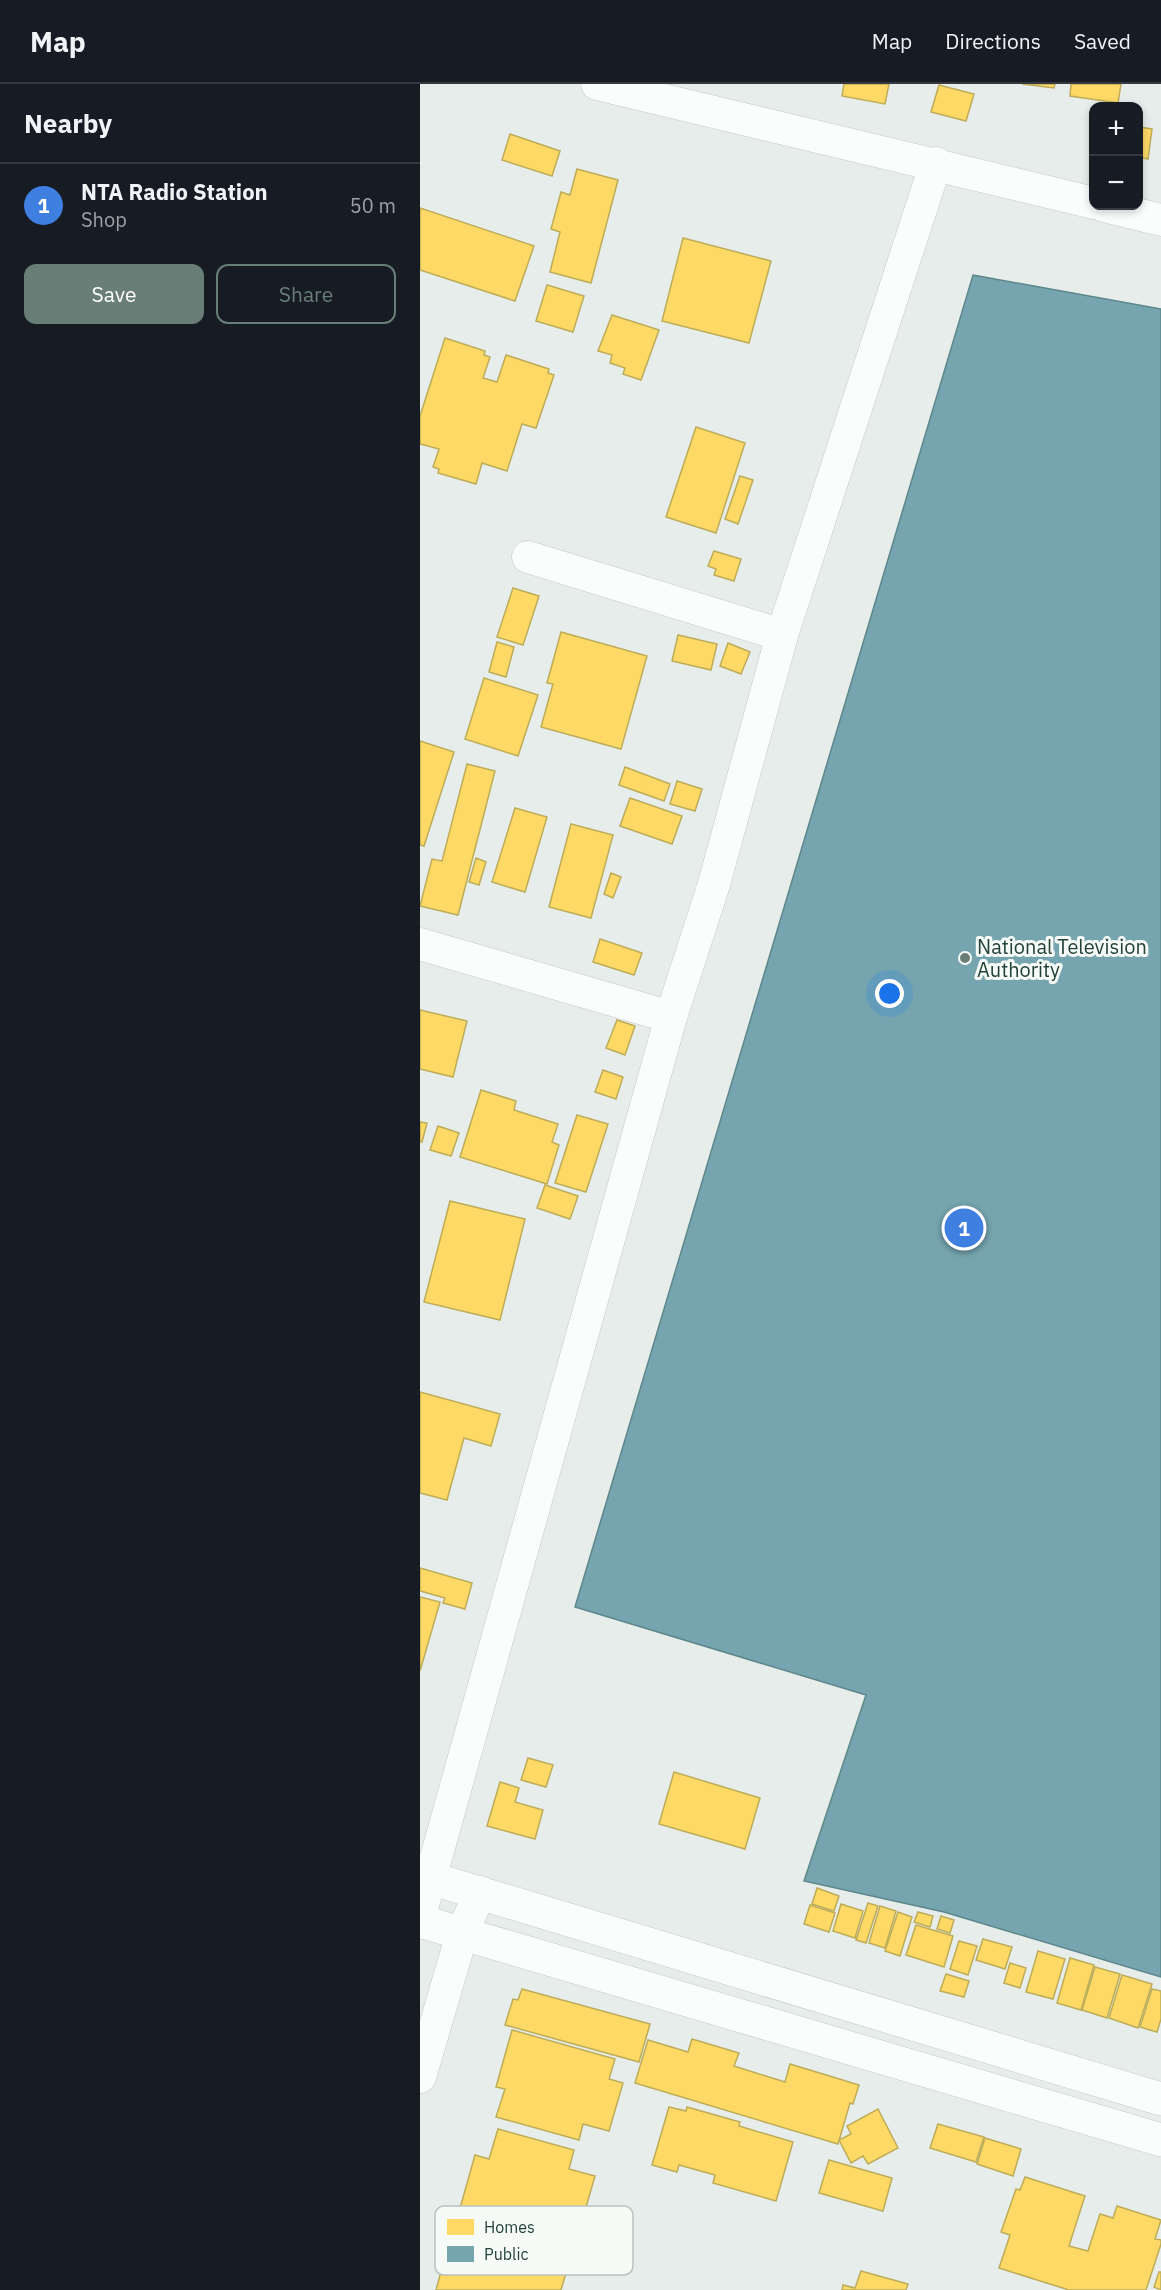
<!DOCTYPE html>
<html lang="en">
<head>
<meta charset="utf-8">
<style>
	body { margin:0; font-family:"IBM Plex Sans",sans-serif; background:#20242c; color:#f1f3f6 }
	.controls { position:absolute; right:18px; top:18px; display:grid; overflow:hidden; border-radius:12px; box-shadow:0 3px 9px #0003 }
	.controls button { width:54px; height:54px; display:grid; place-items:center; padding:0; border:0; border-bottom:2px solid #363941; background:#171b24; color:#f1f3f6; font:30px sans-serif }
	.you { position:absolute; left:470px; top:910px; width:21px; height:21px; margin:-15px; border:4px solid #fff; border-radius:50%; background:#1a73e8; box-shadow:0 0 0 9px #1a73e833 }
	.badge { display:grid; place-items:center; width:39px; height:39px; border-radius:50%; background:#687e76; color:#fff; font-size:20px; font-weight:700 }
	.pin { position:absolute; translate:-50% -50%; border:3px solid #fff; box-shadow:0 2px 6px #0006 }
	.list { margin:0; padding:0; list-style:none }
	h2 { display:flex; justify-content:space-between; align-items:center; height:78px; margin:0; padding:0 24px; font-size:26px }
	h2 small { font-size:20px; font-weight:400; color:#9ea1a6 }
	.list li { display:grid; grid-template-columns:39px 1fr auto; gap:18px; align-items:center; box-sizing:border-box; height:84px; padding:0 24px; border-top:2px solid #363941 }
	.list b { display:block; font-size:22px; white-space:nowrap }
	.list p { margin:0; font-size:20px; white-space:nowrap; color:#9ea1a6 }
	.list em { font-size:20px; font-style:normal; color:#9ea1a6 }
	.actions { display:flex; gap:12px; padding:18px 24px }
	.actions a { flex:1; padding:14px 0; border:2px solid #687e76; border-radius:12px; text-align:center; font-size:21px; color:#687e76 }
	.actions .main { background:#687e76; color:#fff }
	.map { position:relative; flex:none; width:741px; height:2206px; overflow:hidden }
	header { display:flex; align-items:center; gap:36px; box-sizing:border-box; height:84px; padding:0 30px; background:#171b24; border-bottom:2px solid #363941 }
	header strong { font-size:28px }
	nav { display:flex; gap:33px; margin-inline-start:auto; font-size:21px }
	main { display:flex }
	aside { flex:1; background:#171b24 }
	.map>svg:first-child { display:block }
	.homes { fill:#ffd966; stroke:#bdac58; stroke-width:1.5 }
	.public { fill:#76a5af; stroke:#5d878b; stroke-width:1.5 }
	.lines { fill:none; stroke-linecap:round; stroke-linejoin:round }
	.street-casing { stroke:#c4cac7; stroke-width:33 }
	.secondary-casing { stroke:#c3cac7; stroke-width:34 }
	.street { stroke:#fbfcfc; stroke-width:32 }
	.secondary { stroke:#fbfcfc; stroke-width:33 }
	.poi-dot { fill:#687e76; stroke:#f6fbf8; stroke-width:2 }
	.labels { text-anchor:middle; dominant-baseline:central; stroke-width:6; stroke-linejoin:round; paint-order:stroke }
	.poi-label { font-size:20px; fill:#234237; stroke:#f6fbf8; text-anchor:start }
	.key { fill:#f6fbf8; stroke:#b7c4be; stroke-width:1.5 }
	.key-label { font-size:16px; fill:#234237 }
</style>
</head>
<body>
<header>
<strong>Map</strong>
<nav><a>Map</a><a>Directions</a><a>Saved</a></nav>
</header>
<main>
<aside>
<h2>Nearby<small></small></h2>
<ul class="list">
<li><span class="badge" style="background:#3f7fe0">1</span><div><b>NTA Radio Station</b><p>Shop</p></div><em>50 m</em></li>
</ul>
<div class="actions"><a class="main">Save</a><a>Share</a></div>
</aside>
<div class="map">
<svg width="741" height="2206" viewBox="0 0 741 2206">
	<rect width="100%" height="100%" fill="#e7edea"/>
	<g class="homes">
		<path d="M424,0h45l-4,20 -43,-8z"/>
		<path d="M602,0h33l-1,4z"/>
		<path d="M651,0h50l-3,19 -48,-7z"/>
		<path d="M519,1l35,9 -8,27 -35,-9z"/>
		<path d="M718,43l14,2 -4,30 -10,-2z"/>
		<path d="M90,50l50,17 -8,25 -50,-16z"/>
		<path d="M157,85l41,11 -27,103 -41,-11 10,-40 -9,-3 10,-37 9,3z"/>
		<path d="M0,124l114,38 -19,55 -95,-31z"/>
		<path d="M263,154l88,23 -22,82 -87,-22z"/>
		<path d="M127,201l37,11 -11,36 -37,-11z"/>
		<path d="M590,230l120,26 -5,22 -121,-25z"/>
		<path d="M192,231l47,15 -18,50 -18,-6 2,-6 -15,-5 2,-8 -14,-4z"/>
		<path d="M25,254l40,13 -1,4 6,2 -7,21 14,4 9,-27 43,14 -1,4 6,2 -18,53 -14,-4 -15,47 -25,-8 -6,21 -38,-11 1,-4 -6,-2 6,-18 -19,-5v-28z"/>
		<path d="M276,343l49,16 -29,90 -50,-16z"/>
		<path d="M320,392l13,4 -15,44 -13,-5z"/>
		<path d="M294,467l27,8 -7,22 -20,-6 2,-6 -8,-3z"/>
		<path d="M719,471l22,7v27l-30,-9z"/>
		<path d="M592,487l37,11 -72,242 -38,-11z"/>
		<path d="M93,504l26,8 -16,49 -26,-8z"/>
		<path d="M141,548l86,24 -26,93 -80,-22 12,-43 -6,-1z"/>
		<path d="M258,551l39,9 -6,26 -39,-9z"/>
		<path d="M77,558l17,5 -8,30 -17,-5z"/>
		<path d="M308,559l22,9 -9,22 -21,-8z"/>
		<path d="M64,594l54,17 -20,61 -53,-17z"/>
		<path d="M737,600l4,2v112l-47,-15 10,-32 11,4z"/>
		<path d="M0,657l34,11 -30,94 -4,-1z"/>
		<path d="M47,680l28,7 -37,144 -38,-9 12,-47 10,2z"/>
		<path d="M205,683l45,17 -6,17 -45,-16z"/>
		<path d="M257,697l25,8 -7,22 -25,-7z"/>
		<path d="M210,714l52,18 -10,28 -52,-18z"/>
		<path d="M95,724l32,9 -22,75 -33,-10z"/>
		<path d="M151,740l42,11 -22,83 -42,-11z"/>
		<path d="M672,770l42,13 -5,17 -42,-13z"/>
		<path d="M56,774l10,4 -7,23 -10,-3z"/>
		<path d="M191,789l10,4 -8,21 -9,-4z"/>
		<path d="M656,799l49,19 -7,17 -48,-18z"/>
		<path d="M180,855l42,14 -8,22 -41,-13z"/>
		<path d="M0,926l47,11 -14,56 -33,-8z"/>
		<path d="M197,936l18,6 -10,29 -19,-7z"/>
		<path d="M487,972l34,4 -1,13 -35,-5z"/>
		<path d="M183,986l20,7 -7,22 -21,-7z"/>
		<path d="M61,1006l35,11 -2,9 44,14 -6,18 7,3 -12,39 -87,-27z"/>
		<path d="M157,1031l31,9 -22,68 -31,-9z"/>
		<path d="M0,1038l7,1 -5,19h-2z"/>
		<path d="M18,1042l21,7 -8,23 -21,-6z"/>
		<path d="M125,1101l33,11 -8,23 -33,-11z"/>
		<path d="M579,1112l58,20 -21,62 -59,-19z"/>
		<path d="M30,1117l75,18 -25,101 -76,-18z"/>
		<path d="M716,1184l24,6 -12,48 -39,-10 10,-42 15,4z"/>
		<path d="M547,1201l134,38 -23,81 -71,-20 -21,73 -63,-18z"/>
		<path d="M437,1225l47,14 -12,36 -46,-14z"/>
		<path d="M689,1235l52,15v99l-78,-22z"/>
		<path d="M0,1308l80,22 -9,32 -27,-8 -17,62 -27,-7z"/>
		<path d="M0,1484l52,15 -7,26 -22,-6 2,-5 -25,-7z"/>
		<path d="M0,1513l20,5 -20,69z"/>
		<path d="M108,1674l25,7 -7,22 -25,-7z"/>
		<path d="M254,1688l86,26 -15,51 -86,-25z"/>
		<path d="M80,1698l19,6 -4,14 28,8 -8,29 -48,-13z"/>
		<path d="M397,1804l22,8 -5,15 -22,-7z"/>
		<path d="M448,1819l10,3 -12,37 -10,-3z"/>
		<path d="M421,1820l22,7 -8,27 -22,-7z"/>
		<path d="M390,1821l25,8 -6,19 -25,-8z"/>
		<path d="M460,1822l16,5 -11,37 -16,-5z"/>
		<path d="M478,1828l14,5 -12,39 -15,-5z"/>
		<path d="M498,1828l15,4 -3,11 -16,-5z"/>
		<path d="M521,1832l13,4 -4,13 -13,-4z"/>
		<path d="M496,1841l37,11 -9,31 -38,-12z"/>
		<path d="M563,1855l29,8 -7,22 -29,-9z"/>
		<path d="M539,1857l18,5 -9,29 -18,-6z"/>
		<path d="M618,1867l27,8 -12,40 -27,-7z"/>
		<path d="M650,1874l24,7 -13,45 -24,-7z"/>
		<path d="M590,1879l16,5 -6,20 -16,-5z"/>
		<path d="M675,1883l25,7 -13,44 -25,-8z"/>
		<path d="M526,1890l23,7 -5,16 -24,-6z"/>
		<path d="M702,1891l30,9 -14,44 -29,-10z"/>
		<path d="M102,1905l128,35 -11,38 -134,-37 8,-26 5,1z"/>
		<path d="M732,1905l9,2v28l-4,13 -17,-5z"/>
		<path d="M92,1946l103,29 -6,20 14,4 -14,48 -26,-7 -4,16 -83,-23 9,-28 -9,-2z"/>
		<path d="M272,1955l47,14 -5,13 51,16 5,-18 69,21 -6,19 -3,-1 -12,41 -203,-61 13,-43 40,12z"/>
		<path d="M249,2023l17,4 1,-4 53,15 -1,4 54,16 -17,59 -63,-18 2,-8 -36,-10 -2,7 -25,-7z"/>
		<path d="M458,2025l20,39 -30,16 -5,-8 -12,7 -12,-23 12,-6 -4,-8z"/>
		<path d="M518,2040l46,13 -8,25 -46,-14z"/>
		<path d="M78,2045l76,21 -5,19 26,7 -13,45 -17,-4 -6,24 -100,-29 16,-57 14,4z"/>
		<path d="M565,2054l36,11 -8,27 -36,-12z"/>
		<path d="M409,2076l63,18 -9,33 -64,-18z"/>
		<path d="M605,2093l60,19 -16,50 19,5 12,-37 13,4 4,-12 44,14 -6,19 6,1v4l-15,46h-77l-70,-22 11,-33 -9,-3 15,-43 4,1z"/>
		<path d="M49,2142l76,22 -5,18 26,7 -5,17h-125l10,-37 14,4z"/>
		<path d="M441,2187l47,13 -2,6h-64l1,-5 12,3z"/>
		<path d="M739,2188h2v18l-7,-3z"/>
	</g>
	<path class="public" d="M553,191l188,34v1668l-217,-65 -140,-31 62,-186 -291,-88z"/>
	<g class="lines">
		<defs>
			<g id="street">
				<path d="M177,0l497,119"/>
				<path d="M684,122l57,14"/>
				<path d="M108,473l254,78"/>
				<path d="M0,860l251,73"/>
				<path d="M0,1831l251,-898 43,-133 68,-249 154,-472"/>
				<path d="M0,1993l42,-143 18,-42"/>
			</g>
			<g id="secondary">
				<path d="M0,1791l741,224"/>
				<path d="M0,1837l741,219"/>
			</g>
		</defs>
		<use href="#street" class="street-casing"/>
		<use href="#secondary" class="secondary-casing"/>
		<use href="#street" class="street"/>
		<use href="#secondary" class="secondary"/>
	</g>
	<circle class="poi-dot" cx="545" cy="874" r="6"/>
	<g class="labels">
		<g class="poi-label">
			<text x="557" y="862">National Television<tspan x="557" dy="23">Authority</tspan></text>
		</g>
	</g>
	<rect x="15" y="2122" width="198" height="69" rx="9" class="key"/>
	<rect x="27" y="2135" width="27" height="16" fill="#ffd966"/>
	<rect x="27" y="2162" width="27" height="16" fill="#76a5af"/>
	<g class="key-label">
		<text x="64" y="2149">Homes</text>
		<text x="64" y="2176">Public</text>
	</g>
</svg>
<div class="controls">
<button>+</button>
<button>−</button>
</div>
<div class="you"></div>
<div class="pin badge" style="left:544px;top:1144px;background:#3f7fe0">1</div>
</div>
</main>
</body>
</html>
